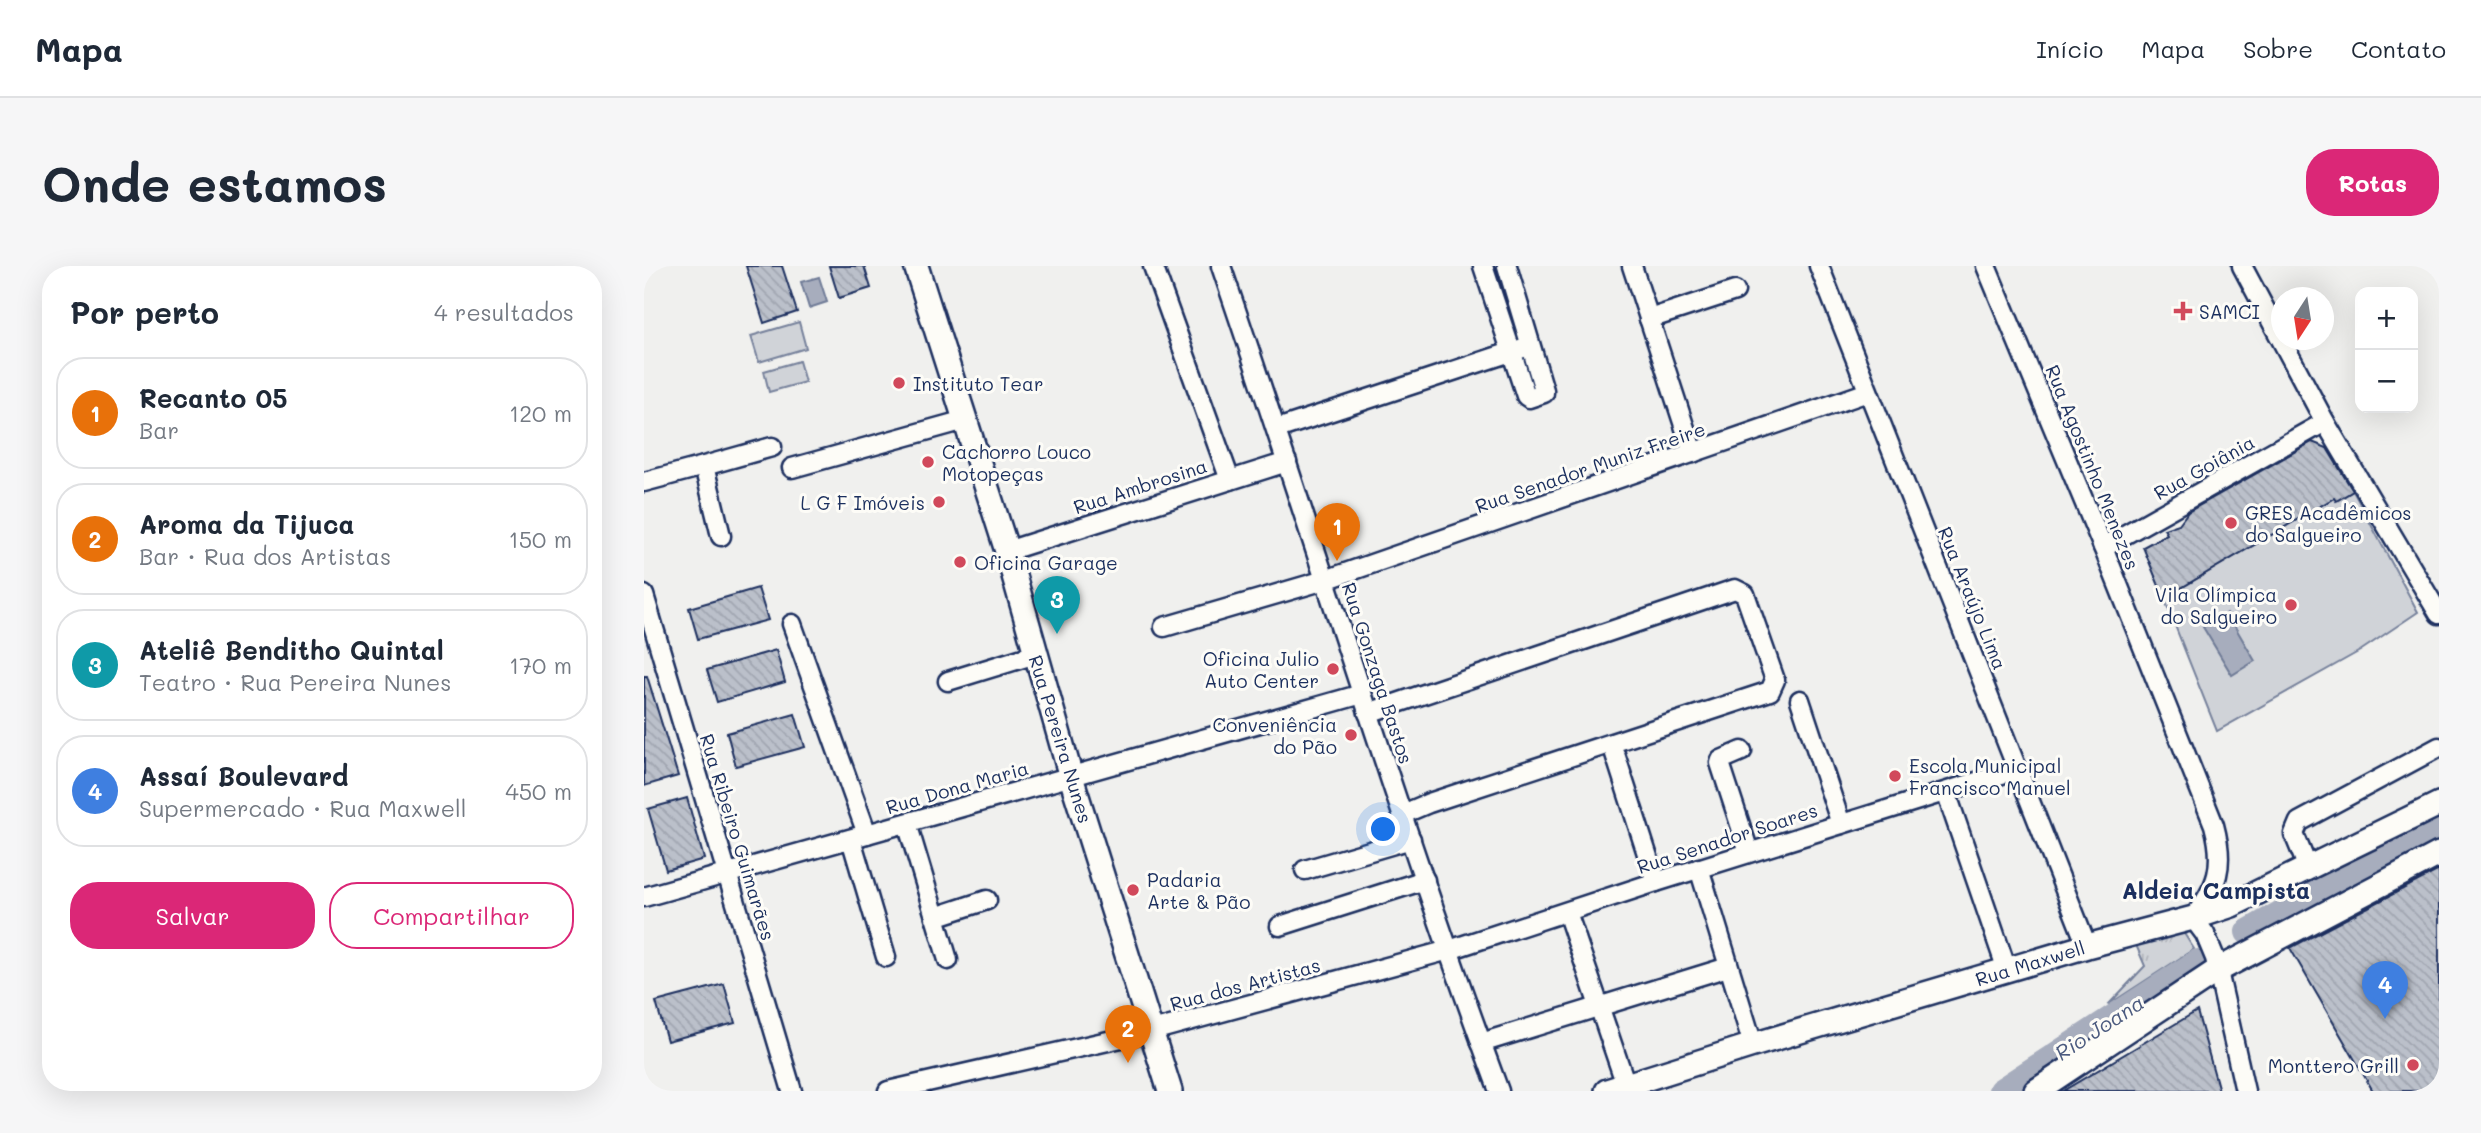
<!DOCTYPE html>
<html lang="pt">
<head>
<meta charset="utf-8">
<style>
	body { margin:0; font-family:Mali,sans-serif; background:#f6f6f7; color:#1f2937 }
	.controls { position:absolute; right:21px; top:21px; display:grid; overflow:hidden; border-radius:14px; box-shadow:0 7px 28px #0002 }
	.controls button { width:63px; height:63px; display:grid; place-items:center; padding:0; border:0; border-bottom:2px solid #e0e1e3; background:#fff; color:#1f2937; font:35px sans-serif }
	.compass { position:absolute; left:1627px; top:21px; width:63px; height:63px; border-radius:50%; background:#fff; box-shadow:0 7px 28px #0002; rotate:192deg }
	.you { position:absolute; left:740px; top:564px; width:24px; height:24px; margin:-18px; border:5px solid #fff; border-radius:50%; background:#1a73e8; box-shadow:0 0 0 10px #1a73e833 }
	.badge { display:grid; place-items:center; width:46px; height:46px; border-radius:50%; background:#db2777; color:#fff; font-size:23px; font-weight:700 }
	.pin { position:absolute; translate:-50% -58px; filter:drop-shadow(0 2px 4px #0008) }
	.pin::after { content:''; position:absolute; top:37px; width:24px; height:21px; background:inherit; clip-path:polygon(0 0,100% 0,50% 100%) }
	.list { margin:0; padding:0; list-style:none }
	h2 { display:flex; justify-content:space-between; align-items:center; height:91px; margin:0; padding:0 28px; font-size:30px }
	h2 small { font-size:23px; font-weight:400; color:#747a83 }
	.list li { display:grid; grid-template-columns:46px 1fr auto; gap:21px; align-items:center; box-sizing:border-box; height:112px; margin:0 14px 14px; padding:0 14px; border:2px solid #e0e1e3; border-radius:28px }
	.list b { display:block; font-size:26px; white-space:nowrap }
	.list p { margin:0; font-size:23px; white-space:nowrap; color:#747a83 }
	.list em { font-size:23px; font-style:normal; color:#747a83 }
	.actions { display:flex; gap:14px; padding:21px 28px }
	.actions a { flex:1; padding:16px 0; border:2px solid #db2777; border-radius:28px; text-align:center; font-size:24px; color:#db2777 }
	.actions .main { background:#db2777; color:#fff }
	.map { position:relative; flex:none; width:1795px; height:825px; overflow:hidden; border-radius:28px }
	header { display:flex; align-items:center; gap:42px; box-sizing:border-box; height:98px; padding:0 35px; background:#fff; border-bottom:2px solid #e0e1e3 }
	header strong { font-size:33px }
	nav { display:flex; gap:38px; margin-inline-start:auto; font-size:24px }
	.intro { display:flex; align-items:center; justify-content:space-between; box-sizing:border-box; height:168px; padding:0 42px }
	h1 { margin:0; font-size:49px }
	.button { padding:18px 32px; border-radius:28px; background:#db2777; color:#fff; font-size:24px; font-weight:700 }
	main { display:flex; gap:42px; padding:0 42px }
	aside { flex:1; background:#fff; border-radius:28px; box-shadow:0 7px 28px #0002 }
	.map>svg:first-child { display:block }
	.grass { fill:#d0d3d8; stroke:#76819b; stroke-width:2 }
	.park { fill:url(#park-tufts); stroke:#76819b; stroke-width:2 }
	.water { fill:#a7adbd; stroke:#6f7b97; stroke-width:2 }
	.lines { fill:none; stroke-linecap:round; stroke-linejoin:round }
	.river { stroke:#a7adbd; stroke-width:26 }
	.building { fill:url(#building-back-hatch); stroke:#1b2f5e; stroke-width:2 }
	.minor-casing { stroke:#1b2f5e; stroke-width:23 }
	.major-casing { stroke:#1b2f5e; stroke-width:28 }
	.minor { stroke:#fdfcf7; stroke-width:18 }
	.major { stroke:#fdfcf7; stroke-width:23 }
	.poi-dot { fill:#d1495b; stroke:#fdfcf7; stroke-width:2.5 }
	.labels { text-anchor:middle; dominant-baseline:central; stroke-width:6; stroke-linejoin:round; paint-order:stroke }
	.poi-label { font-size:19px; fill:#1b2f5e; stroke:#fdfcf7; text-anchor:start }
	.street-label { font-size:19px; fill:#1b2f5e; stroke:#fdfcf7 }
	.water-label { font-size:21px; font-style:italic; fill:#4c5b7f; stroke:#fdfcf7 }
	.quarter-label { font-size:23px; font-weight:bold; fill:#1b2f5e; stroke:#fdfcf7 }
</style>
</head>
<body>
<header>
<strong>Mapa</strong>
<nav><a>Início</a><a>Mapa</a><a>Sobre</a><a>Contato</a></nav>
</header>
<div class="intro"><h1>Onde estamos</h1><a class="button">Rotas</a></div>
<main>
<aside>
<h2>Por perto<small>4 resultados</small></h2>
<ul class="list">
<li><span class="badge" style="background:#e8710a">1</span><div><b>Recanto 05</b><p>Bar</p></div><em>120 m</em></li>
<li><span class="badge" style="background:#e8710a">2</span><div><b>Aroma da Tijuca</b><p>Bar · Rua dos Artistas</p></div><em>150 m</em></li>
<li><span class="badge" style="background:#0f9aa8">3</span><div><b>Ateliê Benditho Quintal</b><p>Teatro · Rua Pereira Nunes</p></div><em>170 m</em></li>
<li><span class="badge" style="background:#3f7fe0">4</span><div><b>Assaí Boulevard</b><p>Supermercado · Rua Maxwell</p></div><em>450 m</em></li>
</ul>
<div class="actions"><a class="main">Salvar</a><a>Compartilhar</a></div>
</aside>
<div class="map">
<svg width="1795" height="825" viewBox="0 0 1795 825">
	<defs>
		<pattern id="park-tufts" width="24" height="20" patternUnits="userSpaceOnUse" patternTransform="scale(1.75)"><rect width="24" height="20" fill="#d0d3d8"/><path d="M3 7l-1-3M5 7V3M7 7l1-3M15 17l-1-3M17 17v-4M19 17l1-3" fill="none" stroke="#b2b5bc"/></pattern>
		<pattern id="building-back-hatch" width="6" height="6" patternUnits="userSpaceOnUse" patternTransform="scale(1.75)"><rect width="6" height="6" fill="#bbc0ca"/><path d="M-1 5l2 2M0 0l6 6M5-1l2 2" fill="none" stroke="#a0a5b0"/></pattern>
	</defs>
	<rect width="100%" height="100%" fill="#f0f0ee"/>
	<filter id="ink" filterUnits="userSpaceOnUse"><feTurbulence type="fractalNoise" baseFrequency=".0143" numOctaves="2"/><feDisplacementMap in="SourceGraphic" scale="14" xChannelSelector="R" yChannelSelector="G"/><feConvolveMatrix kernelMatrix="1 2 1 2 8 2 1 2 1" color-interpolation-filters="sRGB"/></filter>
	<g filter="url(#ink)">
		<g class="grass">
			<path d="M155,56l7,26 -47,14 -8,-26z"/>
			<path d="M155,95l6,21 -36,10 -5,-21z"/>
			<path d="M1709,225l65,121 -58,39 -143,80 -53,-133 170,-100 3,3z"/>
		</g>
		<path class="park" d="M1539,666l11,17 -86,56 37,-39 -9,-21z"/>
		<g class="water">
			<path d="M175,11l8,25 -18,6 -8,-26z"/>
			<path d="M1583,347l28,48 -23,14 -29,-48z"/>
		</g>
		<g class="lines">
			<g class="river">
				<path d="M1604,666l143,-81 48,-23"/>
				<path d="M1357,825l197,-129"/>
			</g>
		</g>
		<g class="building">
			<path d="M102,0h36l15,46 -33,11z"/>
			<path d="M185,0h35l7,22 -32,10z"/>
			<path d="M1668,176l15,6 26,43 -17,10 -2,-3 -170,100 -21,-51 24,-13 -3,-5 15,-5 9,-12z"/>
			<path d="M114,322l10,32 -70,19 -9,-31z"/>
			<path d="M132,384l9,32 -68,20 -10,-32z"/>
			<path d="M0,410h3l31,100 -34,10z"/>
			<path d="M151,448l10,33 -69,19 -9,-33z"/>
			<path d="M43,532l17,61 -38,11 -18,-61z"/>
			<path d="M1795,604v221h-66l-83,-143z"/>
			<path d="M80,718l11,39 -68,18 -11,-39z"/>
			<path d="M1553,745l22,80h-156z"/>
		</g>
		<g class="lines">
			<defs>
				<g id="minor">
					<path d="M509,0l77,214"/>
					<path d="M577,0c94,274 177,553 278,825"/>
					<path d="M839,0l43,130 3,2 15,-5v-3l-37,-124"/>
					<path d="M988,0l61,187"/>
					<path d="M1175,0l268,680"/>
					<path d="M1342,0l117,281 111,278c11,41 4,61 -21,93l12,16 10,24 30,133"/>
					<path d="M1598,0l83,156 114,192"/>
					<path d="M1005,53l86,-28"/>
					<path d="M633,163l246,-81"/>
					<path d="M60,200l68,-19"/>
					<path d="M148,202l173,-48"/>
					<path d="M0,216l60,-16 17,70"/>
					<path d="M1459,281l222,-125"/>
					<path d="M363,285l280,-89"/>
					<path d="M0,329l148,496"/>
					<path d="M148,358l75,210"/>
					<path d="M520,361l161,-47 543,-188"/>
					<path d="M304,415l88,-27"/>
					<path d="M1156,434l41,124"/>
					<path d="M724,447l367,-124 10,5 30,86 -5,11 -341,112 -26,11"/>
					<path d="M1098,485l-21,9 -1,3 29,89"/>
					<path d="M971,488l41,128"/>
					<path d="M1302,526l61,178"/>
					<path d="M263,557l41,137"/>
					<path d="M207,573l35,118"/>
					<path d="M1055,602l54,177"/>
					<path d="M1664,602l-14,-34 5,-12 140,-75"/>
					<path d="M661,604l106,-31"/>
					<path d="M0,631l718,-203"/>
					<path d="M923,646l59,173"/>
					<path d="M291,651l52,-17"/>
					<path d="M636,660l145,-46"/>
					<path d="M837,777l247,-76"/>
					<path d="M244,825l264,-60 297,-81 207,-68 362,-113"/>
				</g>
				<g id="major">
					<path d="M272,0l91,285 64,226 99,314"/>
					<path d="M963,825l146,-46 334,-99 106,-28 39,-13 207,-101"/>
					<path d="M1392,825l182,-121 221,-116"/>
				</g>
			</defs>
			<use href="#minor" class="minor-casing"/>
			<use href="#major" class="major-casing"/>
			<use href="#minor" class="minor"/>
			<use href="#major" class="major"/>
		</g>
	</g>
	<g class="poi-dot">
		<path d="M1535.5 34.5h7v7h7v7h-7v7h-7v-7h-7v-7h7z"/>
		<circle cx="255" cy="117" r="7"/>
		<circle cx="284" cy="196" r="7"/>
		<circle cx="295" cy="236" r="7"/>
		<circle cx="1587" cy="257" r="7"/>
		<circle cx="316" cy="296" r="7"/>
		<circle cx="1647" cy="339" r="7"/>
		<circle cx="689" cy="403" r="7"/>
		<circle cx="707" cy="469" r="7"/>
		<circle cx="1251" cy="510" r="7"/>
		<circle cx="489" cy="624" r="7"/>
		<circle cx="1769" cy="799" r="7"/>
	</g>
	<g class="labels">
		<g class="poi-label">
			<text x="1555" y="45">SAMCI</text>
			<text x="269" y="117">Instituto Tear</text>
			<text x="298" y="185">Cachorro Louco<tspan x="298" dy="22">Motopeças</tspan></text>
			<text x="281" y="236" text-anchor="end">L G F Imóveis</text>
			<text x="1601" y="246">GRES Acadêmicos<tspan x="1601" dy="22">do Salgueiro</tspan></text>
			<text x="330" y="296">Oficina Garage</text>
			<text x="1633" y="328" text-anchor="end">Vila Olímpica<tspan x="1633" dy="22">do Salgueiro</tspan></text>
			<text x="675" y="392" text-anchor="end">Oficina Julio<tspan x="675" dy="22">Auto Center</tspan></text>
			<text x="693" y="458" text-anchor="end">Conveniência<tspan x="693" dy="22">do Pão</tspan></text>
			<text x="1265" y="499">Escola Municipal<tspan x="1265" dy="22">Francisco Manuel</tspan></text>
			<text x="503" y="613">Padaria<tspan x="503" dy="22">Arte &amp; Pão</tspan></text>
			<text x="1755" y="799" text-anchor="end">Monttero Grill</text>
		</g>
		<g class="street-label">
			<text transform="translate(946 201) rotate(-19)">Rua Senador Muniz Freire</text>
			<text transform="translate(1449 201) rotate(68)">Rua Agostinho Menezes</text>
			<text transform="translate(1560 201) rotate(-29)">Rua Goiânia</text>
			<text transform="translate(496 220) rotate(-18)">Rua Ambrosina</text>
			<text transform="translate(1329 332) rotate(68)">Rua Araújo Lima</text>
			<text transform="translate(734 407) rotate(72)">Rua Gonzaga Bastos</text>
			<text transform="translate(417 473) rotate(73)">Rua Pereira Nunes</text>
			<text transform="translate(313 521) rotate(-16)">Rua Dona Maria</text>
			<text transform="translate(94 571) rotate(73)">Rua Ribeiro Guimarães</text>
			<text transform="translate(1083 572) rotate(-18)">Rua Senador Soares</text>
			<text transform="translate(1386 697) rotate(-17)">Rua Maxwell</text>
			<text transform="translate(601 718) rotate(-15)">Rua dos Artistas</text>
		</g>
		<g class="water-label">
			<text transform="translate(1455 761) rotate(-33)">Rio Joana</text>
		</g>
		<g class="quarter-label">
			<text x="1572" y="624">Aldeia Campista</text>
		</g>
	</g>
</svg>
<div class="controls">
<button>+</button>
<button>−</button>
</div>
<svg class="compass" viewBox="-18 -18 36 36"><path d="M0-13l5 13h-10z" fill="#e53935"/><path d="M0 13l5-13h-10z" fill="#747a83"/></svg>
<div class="you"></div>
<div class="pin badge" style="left:693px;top:295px;background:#e8710a">1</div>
<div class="pin badge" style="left:484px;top:797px;background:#e8710a">2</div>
<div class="pin badge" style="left:413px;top:368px;background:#0f9aa8">3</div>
<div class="pin badge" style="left:1741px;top:753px;background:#3f7fe0">4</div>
</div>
</main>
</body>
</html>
